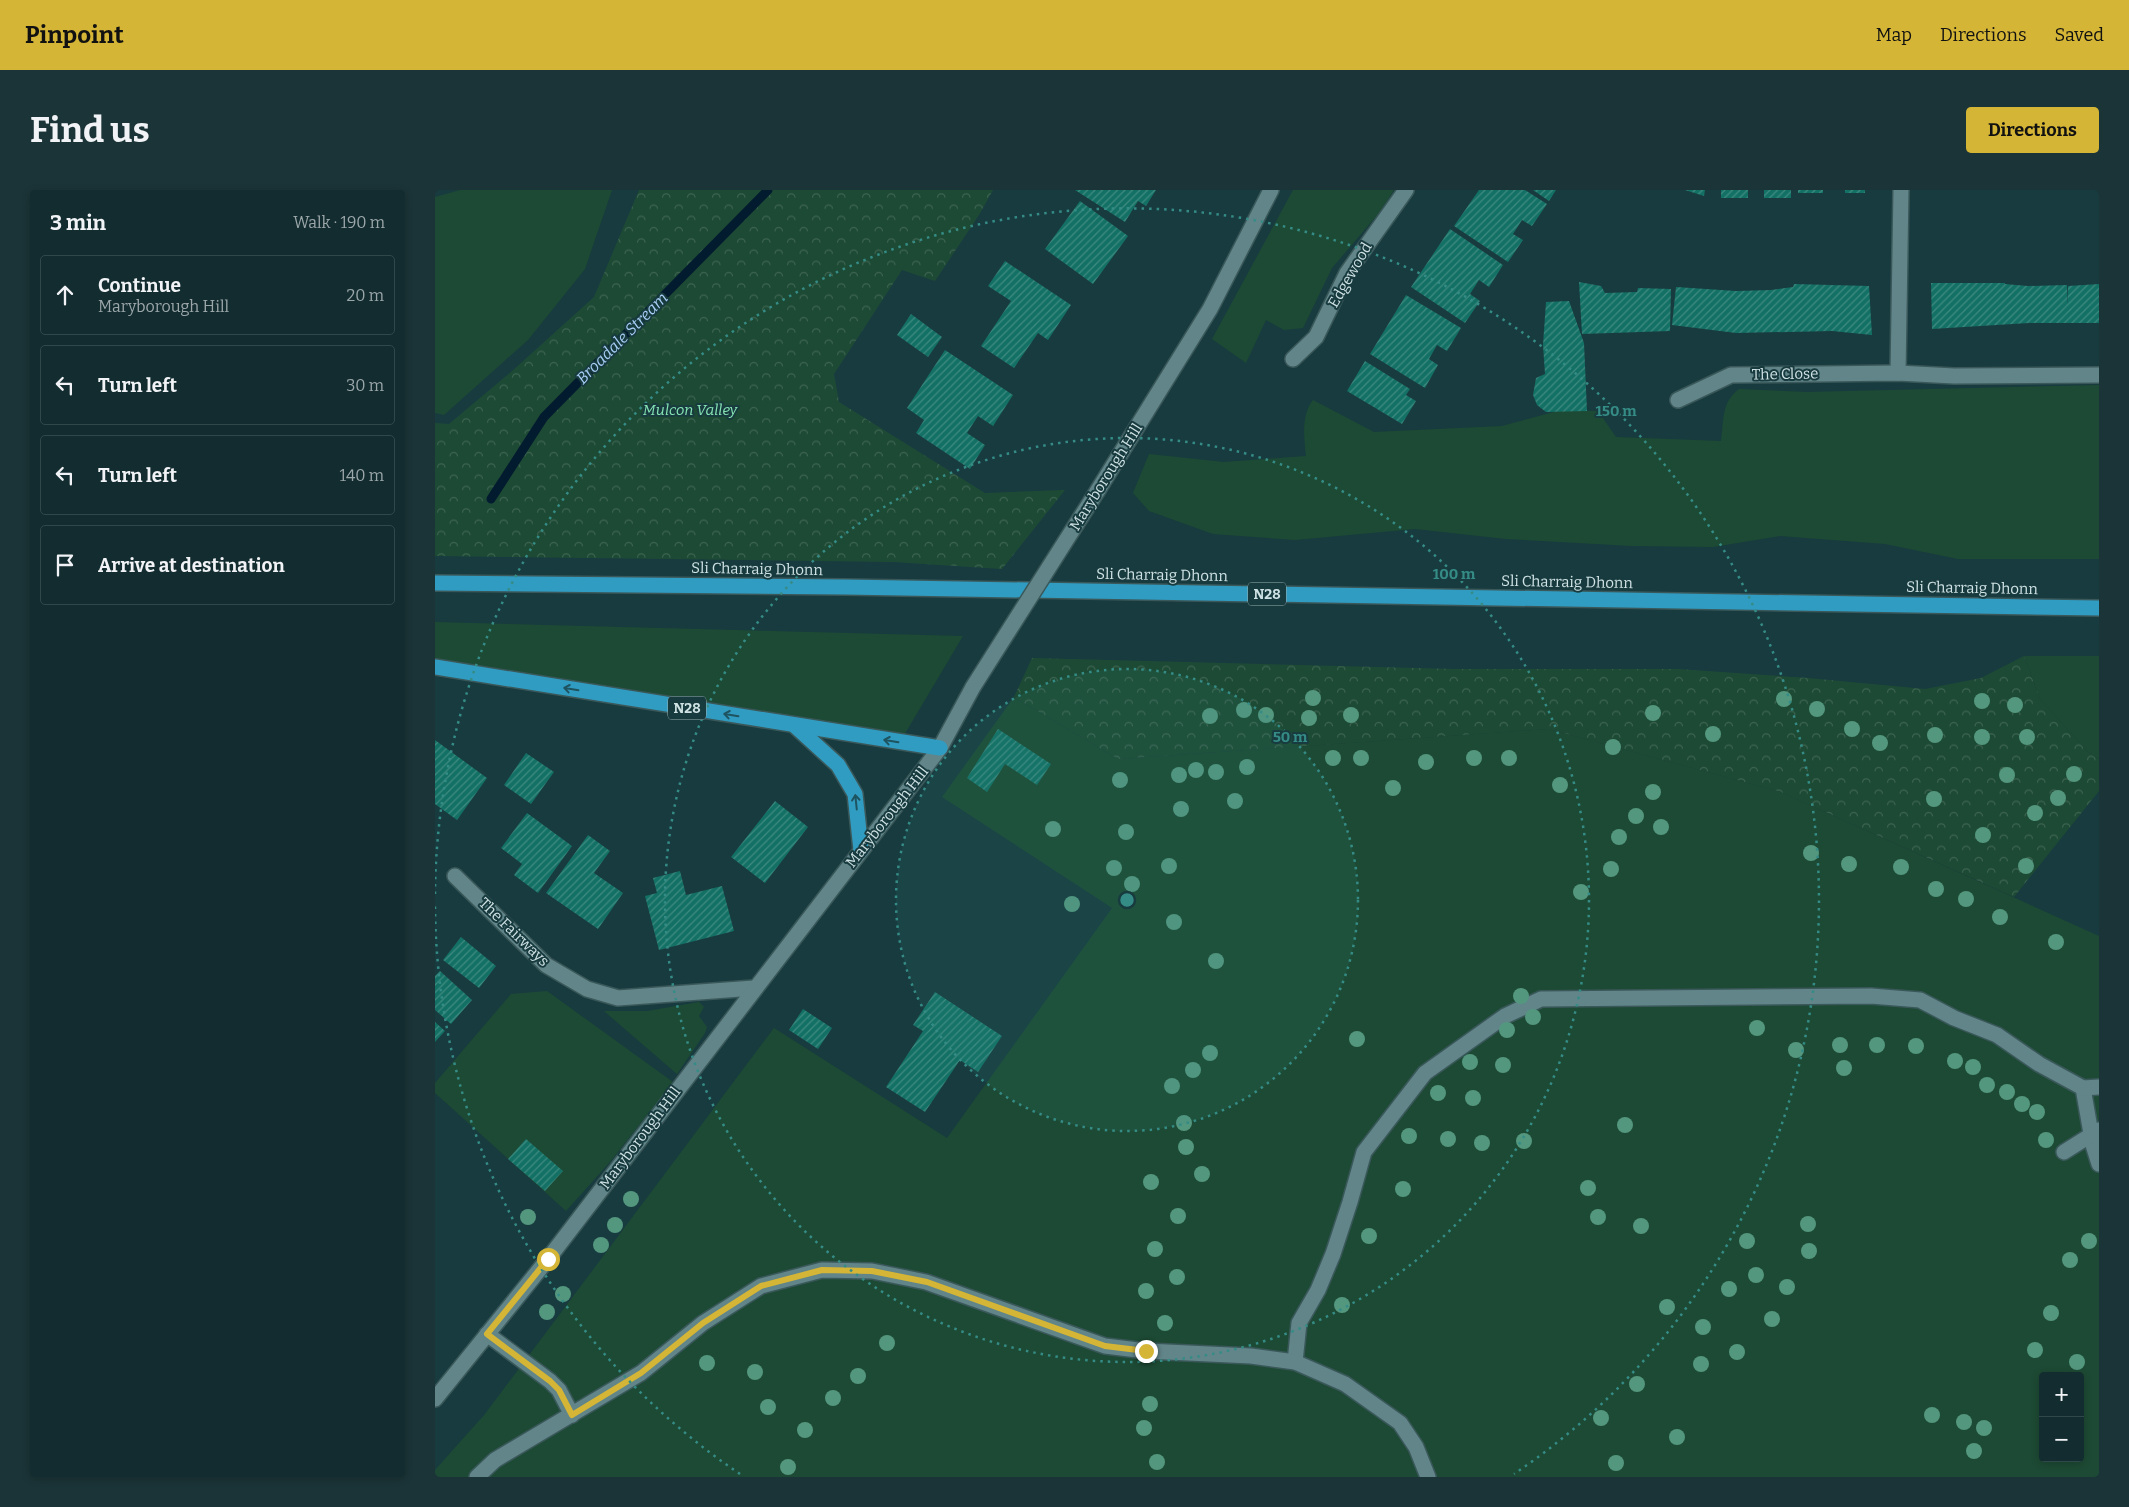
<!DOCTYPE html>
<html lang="en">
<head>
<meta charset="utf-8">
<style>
	body { margin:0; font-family:Bitter,serif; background:#1b3437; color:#f1f3f6 }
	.controls { position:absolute; right:15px; bottom:15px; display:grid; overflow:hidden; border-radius:5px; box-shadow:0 2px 8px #0003 }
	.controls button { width:45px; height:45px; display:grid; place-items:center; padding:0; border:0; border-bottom:1px solid #31484b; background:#122c2f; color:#f1f3f6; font:25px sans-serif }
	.stop { position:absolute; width:15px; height:15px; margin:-11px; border:4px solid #d4b535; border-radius:50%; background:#fff }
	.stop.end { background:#d4b535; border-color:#fff; box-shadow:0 1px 5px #0008 }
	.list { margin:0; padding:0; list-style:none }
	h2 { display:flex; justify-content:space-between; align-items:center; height:65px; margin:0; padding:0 20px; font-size:21px }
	h2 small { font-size:16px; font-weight:400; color:#9ca7aa }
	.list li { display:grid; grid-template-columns:32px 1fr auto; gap:15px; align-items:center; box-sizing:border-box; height:80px; margin:0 10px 10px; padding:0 10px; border:1px solid #31484b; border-radius:5px }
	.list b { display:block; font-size:19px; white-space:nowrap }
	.list p { margin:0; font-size:16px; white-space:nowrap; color:#9ca7aa }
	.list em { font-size:16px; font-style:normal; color:#9ca7aa }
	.icon { flex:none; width:28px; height:28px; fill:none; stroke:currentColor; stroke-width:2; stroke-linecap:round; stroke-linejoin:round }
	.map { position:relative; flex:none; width:1664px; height:1287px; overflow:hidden; border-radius:5px }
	header { display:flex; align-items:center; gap:30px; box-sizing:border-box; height:70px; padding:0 25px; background:#d4b535; color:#111 }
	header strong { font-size:24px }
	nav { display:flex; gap:28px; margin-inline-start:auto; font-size:18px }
	.intro { display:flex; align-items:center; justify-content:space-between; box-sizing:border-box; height:120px; padding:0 30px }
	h1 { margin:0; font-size:35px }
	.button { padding:12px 22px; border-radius:5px; background:#d4b535; color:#111; font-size:18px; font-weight:700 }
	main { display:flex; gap:30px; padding:0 30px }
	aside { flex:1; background:#122c2f; border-radius:5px; box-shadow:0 2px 8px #0003 }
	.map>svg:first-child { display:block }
	.grass { fill:#1d4a34; fill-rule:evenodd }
	.forest { fill:url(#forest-crowns) }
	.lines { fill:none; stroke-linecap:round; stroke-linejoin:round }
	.stream { stroke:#031b2f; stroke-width:9 }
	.building { fill:url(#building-hatch) }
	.minor-casing { stroke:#3a585a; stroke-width:18 }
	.highway-casing { stroke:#3a585a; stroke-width:18 }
	.minor { stroke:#618589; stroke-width:15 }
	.highway { stroke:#319cc1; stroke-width:15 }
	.minor-bridge-casing { stroke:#3a585a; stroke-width:18; stroke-linecap:butt }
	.minor-bridge { stroke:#618589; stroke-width:15 }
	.tree { fill:#54977f }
	.oneway { stroke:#1e5360 }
	.route { stroke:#d4b535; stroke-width:6 }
	.ring { fill:none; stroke:#358c86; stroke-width:2.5; stroke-dasharray:2.5 5 }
	.labels { text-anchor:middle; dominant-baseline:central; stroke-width:4; stroke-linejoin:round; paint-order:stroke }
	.shield { fill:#183b3f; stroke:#98b0b2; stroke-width:1 }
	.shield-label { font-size:14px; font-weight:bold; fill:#cfe2e4 }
	.street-label { font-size:15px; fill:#cfe2e4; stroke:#183b3f }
	.park-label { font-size:15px; font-style:italic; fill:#85e3b3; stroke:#183b3f }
	.water-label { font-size:16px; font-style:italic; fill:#a8cff5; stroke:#183b3f }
	.centre { fill:#358c86; stroke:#183b3f; stroke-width:2.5 }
	.ring-label { font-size:15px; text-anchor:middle; font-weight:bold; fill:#358c86; stroke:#183b3f; stroke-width:4; stroke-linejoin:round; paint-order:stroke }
</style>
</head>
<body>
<header>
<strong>Pinpoint</strong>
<nav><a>Map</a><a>Directions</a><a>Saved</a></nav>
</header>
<div class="intro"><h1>Find us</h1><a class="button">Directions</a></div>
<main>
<aside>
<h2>3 min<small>Walk · 190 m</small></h2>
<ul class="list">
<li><svg class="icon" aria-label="ahead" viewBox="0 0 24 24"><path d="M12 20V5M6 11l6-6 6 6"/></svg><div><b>Continue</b><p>Maryborough Hill</p></div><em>20 m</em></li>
<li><svg class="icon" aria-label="left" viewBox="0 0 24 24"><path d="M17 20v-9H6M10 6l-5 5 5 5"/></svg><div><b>Turn left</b></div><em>30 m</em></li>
<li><svg class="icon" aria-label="left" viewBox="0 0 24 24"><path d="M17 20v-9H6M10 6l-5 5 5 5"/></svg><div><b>Turn left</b></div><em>140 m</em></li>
<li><svg class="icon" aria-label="arrive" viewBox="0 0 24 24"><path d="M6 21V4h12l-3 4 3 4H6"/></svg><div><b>Arrive at destination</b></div></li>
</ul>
</aside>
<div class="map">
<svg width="1664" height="1287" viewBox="0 0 1664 1287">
	<defs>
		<pattern id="forest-crowns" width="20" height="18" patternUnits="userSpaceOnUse" patternTransform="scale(1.25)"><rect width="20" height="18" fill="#1d4a34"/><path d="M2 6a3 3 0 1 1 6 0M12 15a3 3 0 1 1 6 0" fill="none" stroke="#3d6451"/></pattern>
		<pattern id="building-hatch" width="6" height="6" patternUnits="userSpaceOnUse" patternTransform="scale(1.25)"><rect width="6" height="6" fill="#137064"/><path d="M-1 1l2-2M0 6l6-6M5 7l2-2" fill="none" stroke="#3f8b81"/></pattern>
	</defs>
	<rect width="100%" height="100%" fill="#183b3f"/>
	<g class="grass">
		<path d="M25,0h152l-27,79 -57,71 -84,75 -9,-2v-216z"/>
		<path d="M858,0h101l-15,23 -47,55 -29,60 -19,2 -18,-10 -20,43 -34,-24z"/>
		<path d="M1664,195v174h-141l-73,-15 -105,-8 -67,11 -81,-1 -126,-7 -91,-10 -120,11 -82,-6 -64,-23 -16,-18 16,-39 75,8 82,-6c-2,-18 -5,-41 7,-56l61,32 128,-6 59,-16 37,1 18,26 105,4c3,-20 0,-39 18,-52l68,3z"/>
		<path d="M0,432l528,14 -63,106 -465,-83z"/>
		<path d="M1589,466h75v103l-11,-7 -48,-53z"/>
		<path d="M579,507l104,62 431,-30 232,63 318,144v541h-1664v-7l50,-56 289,-386 173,110 165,-230 -170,-111zM1608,1186h37v82h-37z"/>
		<path d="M112,801l126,91 -63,80 -44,49 -131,-118v-10l76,-89z"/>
		<path d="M264,812l5,5 -5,9 8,11 -2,6 -28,41 -73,-63h43z"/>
	</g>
	<g class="forest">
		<path d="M204,0h354l-14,25 -44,66 -33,-11 -68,104 5,28 146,91 80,-3 -63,79 -109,-7 -458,-6v-133l14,1 62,-52 83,-75z"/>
		<path d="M1589,466l16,43 48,53 11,7v32l-85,106 -233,-105 -232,-63 -431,30 -104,-62 18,-39 424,11h222l130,9 117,11 56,-11z"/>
	</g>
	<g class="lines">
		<path class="stream" d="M56,309l53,-82 224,-227"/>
	</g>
	<g class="building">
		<path d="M640,0h81l-10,16 -8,-5 -13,21z"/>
		<path d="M1044,0h46l22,14 -15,22 -10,-6 -9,14 10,6 -15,22 -54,-36z"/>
		<path d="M1098,0h23l-7,11z"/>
		<path d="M1250,0h20l-1,6z"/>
		<rect x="1286" y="0" width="27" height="8"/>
		<rect x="1329" y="0" width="27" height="8"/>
		<rect x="1363" y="0" width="25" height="3"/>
		<rect x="1410" y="0" width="20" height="3"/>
		<path d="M645,11l48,35 -35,48 -48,-35z"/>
		<path d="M1015,39l53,36 -14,22 -10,-7 -9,14 10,7 -15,22 -54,-36z"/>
		<path d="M570,71l66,44 -23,35 -10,-7 -24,35 -33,-22 30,-45 -23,-15z"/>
		<path d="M1144,92l22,4 4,7 32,-1 1,-4 33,1 -1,42 -88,3z"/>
		<path d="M1496,93h74v1l23,2 39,-1 1,20v-19l31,-2v39h-70l-97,6z"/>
		<path d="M1359,94l75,2 3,49 -40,-4 -96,2 -64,-8 4,-38 60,4 35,-1 22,-3z"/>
		<path d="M971,105l55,33 -14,23 -10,-6 -8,14 9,6 -13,23 -55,-34z"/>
		<path d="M1134,111l15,42 3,68 -41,1 -9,-7 -4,-10 3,-17 9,-4 -2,-29 3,-43z"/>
		<path d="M476,124l31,23 -14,20 -31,-22z"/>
		<path d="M510,160l68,45 -20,31 -15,-10 -11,17 18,12 -15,24 -54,-36 8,-13 -17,-12z"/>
		<path d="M930,171l45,28 -4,6 10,6 -14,23 -55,-33z"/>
		<path d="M563,539l53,35 -14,21 -32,-21 -18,28 -20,-14z"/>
		<path d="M0,550l52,38 -30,42 -22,-16z"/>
		<path d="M91,563l28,19 -23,32 -27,-19z"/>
		<path d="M340,611l33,26 -43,56 -34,-26z"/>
		<path d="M92,623l45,33 -34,47 -24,-18 8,-11 -21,-16z"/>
		<path d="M153,645l22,16 -16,22 29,20 -25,36 -52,-36z"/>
		<path d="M245,681l6,24 36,-9 12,45 -75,19 -14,-54 12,-3 -4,-15z"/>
		<path d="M26,747l35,29 -17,22 -36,-28z"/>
		<path d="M5,781l32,29 -21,24 -16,-14v-34z"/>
		<path d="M500,802l67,44 -24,36 -18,-12 -35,52 -39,-25 37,-56 -10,-6z"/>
		<path d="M368,819l29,19 -14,21 -29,-19z"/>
		<path d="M0,832l10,9 -10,11z"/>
		<path d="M91,949l37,32 -18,20 -37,-32z"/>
	</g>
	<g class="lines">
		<defs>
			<g id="minor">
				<path d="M858,169l23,-22 31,-64 59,-83"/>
				<path d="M1463,183l3,-183"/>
				<path d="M1243,210l53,-25 167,-2 56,3 145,-1"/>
				<path d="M663,300l112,-181 61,-119"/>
				<path d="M20,686l91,89 41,24 31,9 136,-10"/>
				<path d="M1648,898l10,57 6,19"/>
				<path d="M1629,962l35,-22"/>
				<path d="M52,1144l63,47 9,9 13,25"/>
				<path d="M860,1172l4,-39 19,-33 15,-36 17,-52 14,-50 61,-79 80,-57 36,-17 330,-3 49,4 34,18 43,17 42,29 44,24 16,-1"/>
				<path d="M0,1209l113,-140 392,-511 33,-61"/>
				<path d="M42,1287l18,-17 146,-87 62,-50 58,-37 61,-16 50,1 54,11 179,64 41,5 105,5 44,6 50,22 55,39 16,24 12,30"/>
			</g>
			<g id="highway">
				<path d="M0,393l410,4 1254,21"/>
				<path d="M0,477l505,81"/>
				<path d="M359,535l44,40 17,29 6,56"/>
			</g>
		</defs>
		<use href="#minor" class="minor-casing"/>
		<use href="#highway" class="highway-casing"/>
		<use href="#minor" class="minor"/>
		<use href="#highway" class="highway"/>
		<defs>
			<path id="minor-bridge" d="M538,497l125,-197"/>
		</defs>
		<use href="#minor-bridge" class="minor-bridge-casing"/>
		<use href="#minor-bridge" class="minor-bridge"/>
	</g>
	<g class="tree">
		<circle cx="878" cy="508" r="8"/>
		<circle cx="1349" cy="509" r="8"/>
		<circle cx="1547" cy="511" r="8"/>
		<circle cx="1580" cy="515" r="8"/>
		<circle cx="1382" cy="519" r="8"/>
		<circle cx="809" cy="520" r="8"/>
		<circle cx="1218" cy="523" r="8"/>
		<circle cx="831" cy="525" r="8"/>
		<circle cx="916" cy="525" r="8"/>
		<circle cx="775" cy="526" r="8"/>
		<circle cx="874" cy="528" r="8"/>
		<circle cx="1417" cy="539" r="8"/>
		<circle cx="1278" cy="544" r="8"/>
		<circle cx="1500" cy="545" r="8"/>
		<circle cx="1547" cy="547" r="8"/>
		<circle cx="1592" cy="547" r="8"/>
		<circle cx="1445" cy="553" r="8"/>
		<circle cx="1178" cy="557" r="8"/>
		<circle cx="898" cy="568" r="8"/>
		<circle cx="926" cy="568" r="8"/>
		<circle cx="1039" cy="568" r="8"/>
		<circle cx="1074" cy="568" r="8"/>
		<circle cx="991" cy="572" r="8"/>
		<circle cx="812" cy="577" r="8"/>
		<circle cx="761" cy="580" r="8"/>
		<circle cx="781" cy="582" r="8"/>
		<circle cx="1639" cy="584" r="8"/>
		<circle cx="744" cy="585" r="8"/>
		<circle cx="1572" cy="585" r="8"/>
		<circle cx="685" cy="590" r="8"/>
		<circle cx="1125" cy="595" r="8"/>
		<circle cx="958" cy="598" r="8"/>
		<circle cx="1218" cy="602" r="8"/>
		<circle cx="1623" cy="608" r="8"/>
		<circle cx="1499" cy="609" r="8"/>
		<circle cx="800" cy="611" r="8"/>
		<circle cx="746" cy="619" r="8"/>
		<circle cx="1600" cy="623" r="8"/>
		<circle cx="1201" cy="626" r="8"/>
		<circle cx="1226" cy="637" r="8"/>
		<circle cx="618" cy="639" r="8"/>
		<circle cx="691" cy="642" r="8"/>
		<circle cx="1548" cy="645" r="8"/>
		<circle cx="1184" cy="647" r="8"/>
		<circle cx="1376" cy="663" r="8"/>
		<circle cx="1414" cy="674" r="8"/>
		<circle cx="734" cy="676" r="8"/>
		<circle cx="1591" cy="676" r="8"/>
		<circle cx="1466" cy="677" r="8"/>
		<circle cx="679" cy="678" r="8"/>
		<circle cx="1176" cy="679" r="8"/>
		<circle cx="697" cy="694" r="8"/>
		<circle cx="1501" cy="699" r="8"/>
		<circle cx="1146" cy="702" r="8"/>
		<circle cx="1531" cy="709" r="8"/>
		<circle cx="637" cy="714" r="8"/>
		<circle cx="1565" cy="727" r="8"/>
		<circle cx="739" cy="732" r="8"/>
		<circle cx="1621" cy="752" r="8"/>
		<circle cx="781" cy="771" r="8"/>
		<circle cx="1086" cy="806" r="8"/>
		<circle cx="1098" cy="827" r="8"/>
		<circle cx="1322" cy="838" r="8"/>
		<circle cx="1072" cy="840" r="8"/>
		<circle cx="922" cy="849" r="8"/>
		<circle cx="1405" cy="855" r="8"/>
		<circle cx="1442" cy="855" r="8"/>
		<circle cx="1481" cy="856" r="8"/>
		<circle cx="1361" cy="860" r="8"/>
		<circle cx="775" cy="863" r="8"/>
		<circle cx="1520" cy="871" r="8"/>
		<circle cx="1035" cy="872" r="8"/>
		<circle cx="1068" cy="875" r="8"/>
		<circle cx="1538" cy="877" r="8"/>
		<circle cx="1409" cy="878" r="8"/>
		<circle cx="758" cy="880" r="8"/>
		<circle cx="1552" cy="895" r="8"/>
		<circle cx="737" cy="896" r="8"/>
		<circle cx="1572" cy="902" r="8"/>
		<circle cx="1003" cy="903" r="8"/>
		<circle cx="1038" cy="908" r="8"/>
		<circle cx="1587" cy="914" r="8"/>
		<circle cx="1602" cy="922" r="8"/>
		<circle cx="749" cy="933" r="8"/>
		<circle cx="1190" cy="935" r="8"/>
		<circle cx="974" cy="946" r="8"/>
		<circle cx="1013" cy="949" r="8"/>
		<circle cx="1611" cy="950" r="8"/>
		<circle cx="1089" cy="951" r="8"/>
		<circle cx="1047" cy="953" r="8"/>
		<circle cx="751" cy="957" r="8"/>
		<circle cx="767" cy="984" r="8"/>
		<circle cx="716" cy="992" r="8"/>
		<circle cx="1153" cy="998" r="8"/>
		<circle cx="968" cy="999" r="8"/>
		<circle cx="196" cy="1009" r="8"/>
		<circle cx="743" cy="1026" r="8"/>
		<circle cx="93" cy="1027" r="8"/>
		<circle cx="1163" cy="1027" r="8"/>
		<circle cx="1373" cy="1034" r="8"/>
		<circle cx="180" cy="1035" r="8"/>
		<circle cx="1206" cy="1036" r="8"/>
		<circle cx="934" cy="1046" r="8"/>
		<circle cx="1312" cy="1051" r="8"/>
		<circle cx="1654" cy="1051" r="8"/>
		<circle cx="166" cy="1055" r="8"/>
		<circle cx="720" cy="1059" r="8"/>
		<circle cx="1374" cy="1061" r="8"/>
		<circle cx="1635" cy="1070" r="8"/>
		<circle cx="1321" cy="1085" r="8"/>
		<circle cx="742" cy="1087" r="8"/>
		<circle cx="1352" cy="1097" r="8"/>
		<circle cx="1294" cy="1099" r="8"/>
		<circle cx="711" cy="1101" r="8"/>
		<circle cx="128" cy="1104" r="8"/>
		<circle cx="907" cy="1115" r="8"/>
		<circle cx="1232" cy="1117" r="8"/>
		<circle cx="112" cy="1122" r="8"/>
		<circle cx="1616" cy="1123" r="8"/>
		<circle cx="1337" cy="1129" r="8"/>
		<circle cx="730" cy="1133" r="8"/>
		<circle cx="1268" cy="1137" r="8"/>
		<circle cx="452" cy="1153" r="8"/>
		<circle cx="1600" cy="1160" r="8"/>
		<circle cx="1302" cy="1162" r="8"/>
		<circle cx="1642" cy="1172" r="8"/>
		<circle cx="272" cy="1173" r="8"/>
		<circle cx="1266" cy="1174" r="8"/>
		<circle cx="320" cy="1182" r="8"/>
		<circle cx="423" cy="1186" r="8"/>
		<circle cx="1202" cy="1194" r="8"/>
		<circle cx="398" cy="1208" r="8"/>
		<circle cx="715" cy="1214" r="8"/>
		<circle cx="333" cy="1217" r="8"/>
		<circle cx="1497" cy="1225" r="8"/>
		<circle cx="1166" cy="1228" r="8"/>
		<circle cx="1529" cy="1232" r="8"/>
		<circle cx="709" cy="1238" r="8"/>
		<circle cx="1549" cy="1238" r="8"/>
		<circle cx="370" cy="1240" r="8"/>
		<circle cx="1242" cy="1247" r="8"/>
		<circle cx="1539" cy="1261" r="8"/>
		<circle cx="722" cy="1272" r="8"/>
		<circle cx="1181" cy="1273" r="8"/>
		<circle cx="353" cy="1277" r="8"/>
	</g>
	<defs><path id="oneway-shaft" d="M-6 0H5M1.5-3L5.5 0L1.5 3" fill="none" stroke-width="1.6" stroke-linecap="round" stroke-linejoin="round" transform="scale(1.25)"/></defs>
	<g class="oneway">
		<use href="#oneway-shaft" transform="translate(136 499) rotate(-171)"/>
		<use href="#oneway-shaft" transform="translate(296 525) rotate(-171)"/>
		<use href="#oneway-shaft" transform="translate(456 551) rotate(-171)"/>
		<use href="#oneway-shaft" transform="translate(421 612) rotate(-96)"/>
	</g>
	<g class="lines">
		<path class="route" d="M113,1069l-61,75 63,47 9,9 13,25 69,-42 62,-50 58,-37 61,-16 50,1 55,11 178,64 41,5"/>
	</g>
	<circle cx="692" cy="710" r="231" fill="#358c86" fill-opacity=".12"/>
	<g class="ring">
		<circle cx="692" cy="710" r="231"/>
		<circle cx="692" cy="710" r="462"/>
		<path d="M305 1284A692 692 0 0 1 0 716M0 704A692 692 0 1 1 1079 1284"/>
	</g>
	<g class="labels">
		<g class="shield">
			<rect x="813" y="392.5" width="38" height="23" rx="4"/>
			<rect x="233" y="506.5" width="38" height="23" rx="4"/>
		</g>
		<g class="shield-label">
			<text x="832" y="404">N28</text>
			<text x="252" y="518">N28</text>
		</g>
		<g class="street-label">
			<text transform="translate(915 85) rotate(-60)">Edgewood</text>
			<text transform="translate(1350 184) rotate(-1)">The Close</text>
			<text transform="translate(671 287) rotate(-58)">Maryborough Hill</text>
			<text transform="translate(322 379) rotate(1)">Sli Charraig Dhonn</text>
			<text transform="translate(727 385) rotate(1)">Sli Charraig Dhonn</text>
			<text transform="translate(1132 392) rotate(1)">Sli Charraig Dhonn</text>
			<text transform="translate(1537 398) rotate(1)">Sli Charraig Dhonn</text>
			<text transform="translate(452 627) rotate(-52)">Maryborough Hill</text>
			<text transform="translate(79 742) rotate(44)">The Fairways</text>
			<text transform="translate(205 948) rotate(-53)">Maryborough Hill</text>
		</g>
		<g class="park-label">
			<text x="255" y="220">Mulcon Valley</text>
		</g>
		<g class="water-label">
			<text transform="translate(187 148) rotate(-45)">Broadale Stream</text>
		</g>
	</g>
	<circle cx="692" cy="710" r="8" class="centre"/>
	<g class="ring-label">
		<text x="1181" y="226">150 m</text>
		<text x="1019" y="389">100 m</text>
		<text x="855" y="552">50 m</text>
	</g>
</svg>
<div class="controls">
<button>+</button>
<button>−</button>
</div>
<div class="stop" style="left:113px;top:1069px"></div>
<div class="stop end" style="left:711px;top:1161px"></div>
</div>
</main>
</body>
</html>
